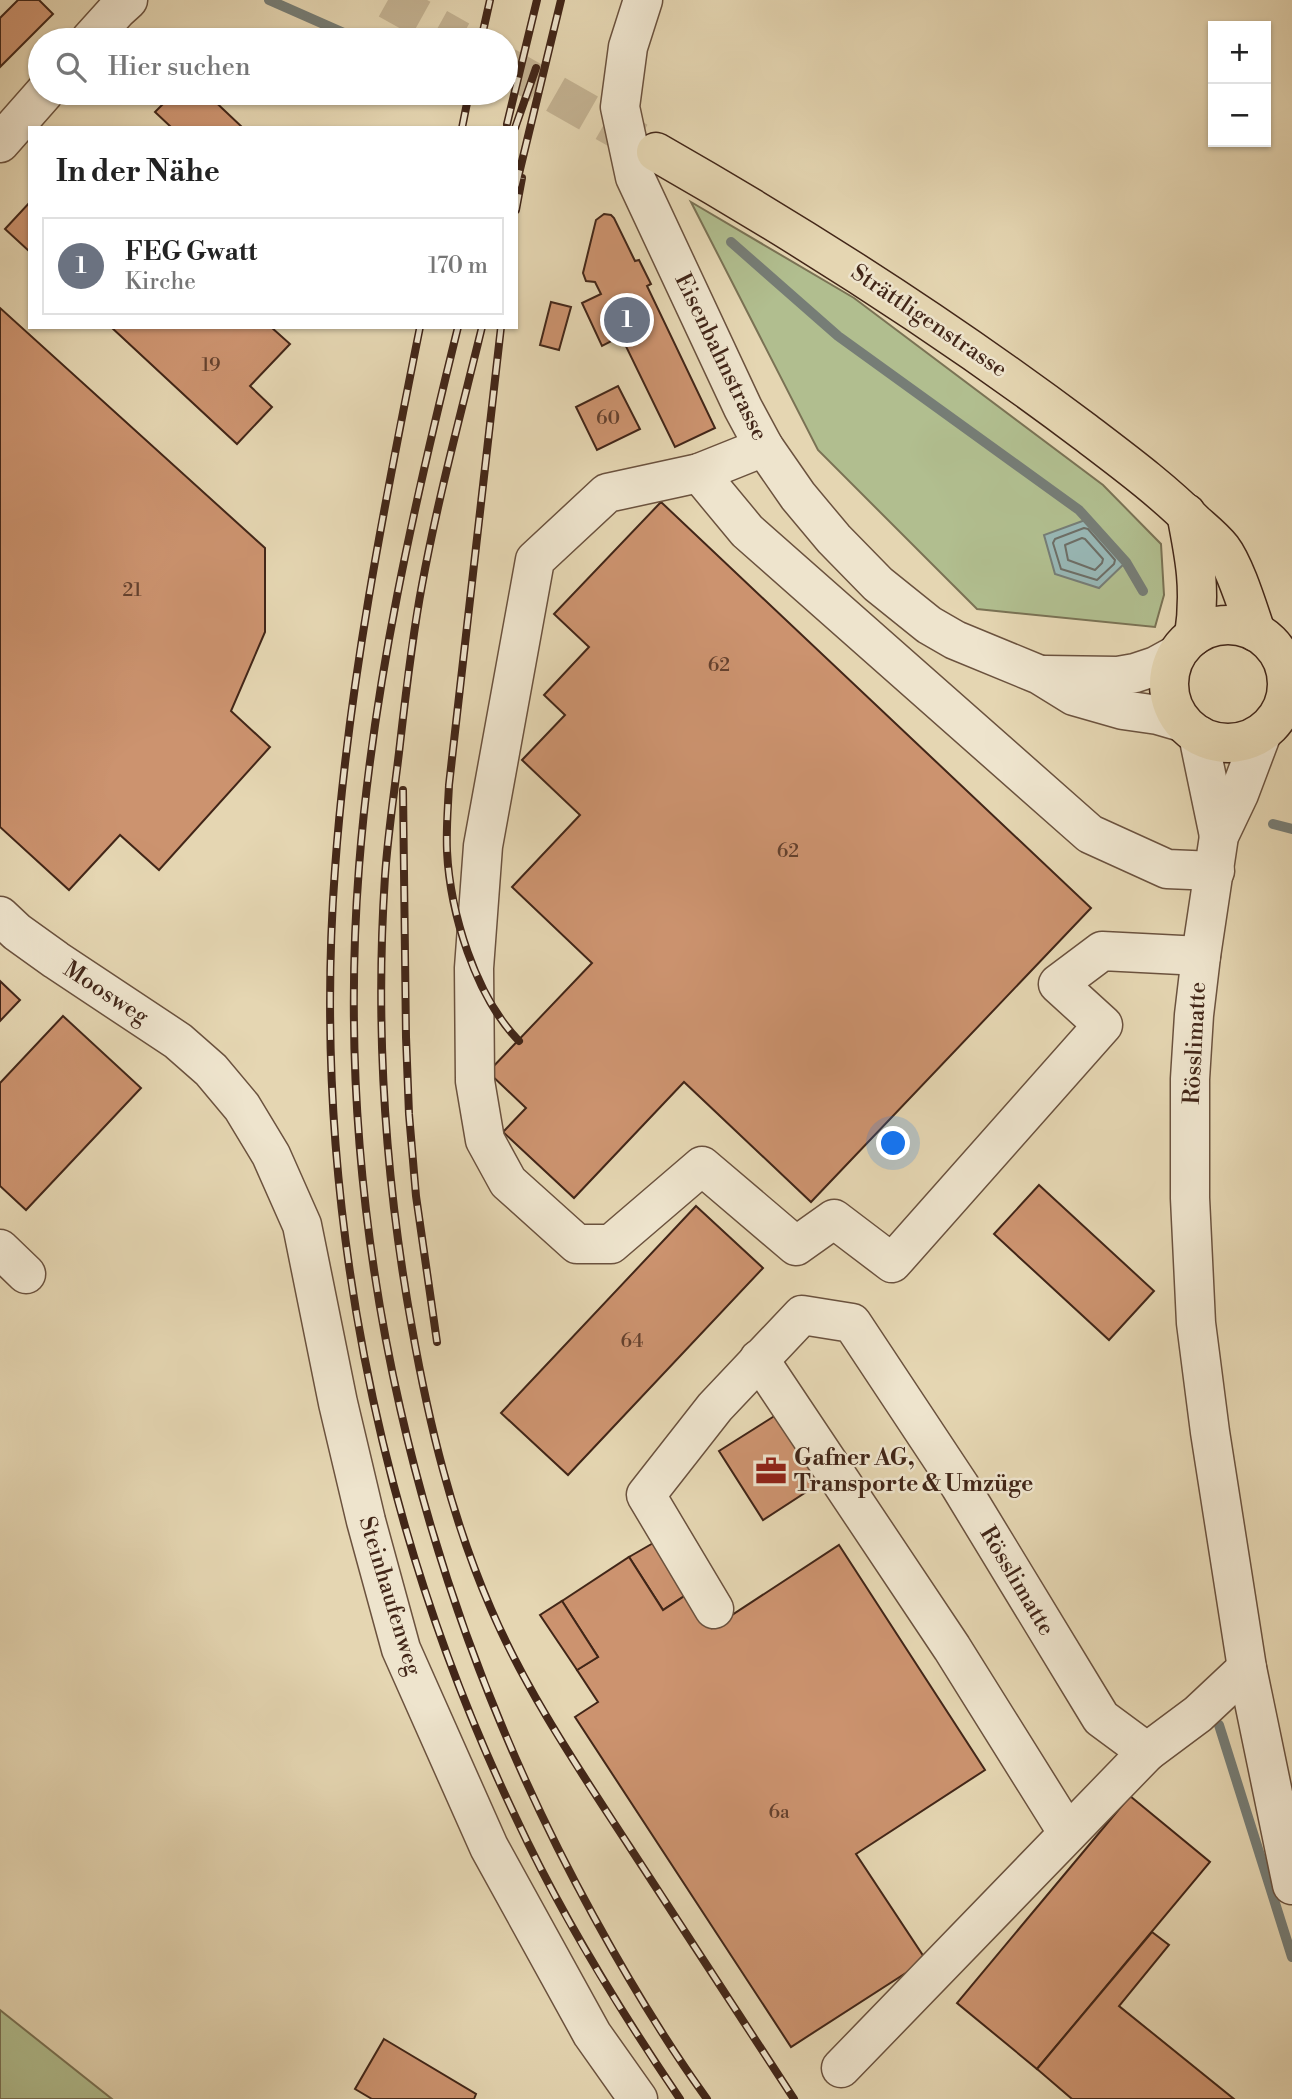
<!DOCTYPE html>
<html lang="de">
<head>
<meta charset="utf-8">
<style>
	body { margin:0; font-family:"Libre Bodoni",serif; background:#f6f6f6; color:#222 }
	.controls { position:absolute; right:21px; top:21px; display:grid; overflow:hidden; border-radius:0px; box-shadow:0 2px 5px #0004 }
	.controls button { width:63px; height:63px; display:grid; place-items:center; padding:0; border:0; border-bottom:2px solid #e0e0e0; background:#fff; color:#222; font:35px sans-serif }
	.you { position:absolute; left:894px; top:1144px; width:24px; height:24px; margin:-18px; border:5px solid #fff; border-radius:50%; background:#1a73e8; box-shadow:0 0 0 10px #1a73e833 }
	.badge { display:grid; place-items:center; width:46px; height:46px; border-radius:50%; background:#b45309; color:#fff; font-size:23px; font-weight:700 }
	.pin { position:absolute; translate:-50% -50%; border:4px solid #fff; box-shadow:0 2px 7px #0006 }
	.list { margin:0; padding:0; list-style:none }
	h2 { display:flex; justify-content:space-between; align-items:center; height:91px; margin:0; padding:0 28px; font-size:30px }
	h2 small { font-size:23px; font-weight:400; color:#767676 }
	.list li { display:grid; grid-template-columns:46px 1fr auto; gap:21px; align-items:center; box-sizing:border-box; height:98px; margin:0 14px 14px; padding:0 14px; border:2px solid #e0e0e0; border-radius:0px }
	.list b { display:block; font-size:26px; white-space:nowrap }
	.list p { margin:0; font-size:23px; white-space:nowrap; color:#767676 }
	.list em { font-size:23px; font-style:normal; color:#767676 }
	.icon { flex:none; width:38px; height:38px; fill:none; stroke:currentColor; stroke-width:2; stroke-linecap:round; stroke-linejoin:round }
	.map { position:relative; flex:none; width:1292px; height:2099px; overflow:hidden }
	.search { position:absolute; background:#fff; box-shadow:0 2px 5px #0004; left:28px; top:28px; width:490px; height:77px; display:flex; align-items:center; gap:18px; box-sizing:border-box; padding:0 24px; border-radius:38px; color:#767676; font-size:26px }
	.panel { position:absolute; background:#fff; box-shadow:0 2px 5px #0004; left:28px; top:126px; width:490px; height:203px; border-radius:0px }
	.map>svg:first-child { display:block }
	.green { fill:#b1be8f; stroke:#7a7254; stroke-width:2 }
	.water { fill:#98b7b5; stroke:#767d76; stroke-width:2 }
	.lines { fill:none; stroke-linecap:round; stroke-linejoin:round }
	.shore { stroke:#6d6e66; stroke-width:2 }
	.stream { stroke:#767d76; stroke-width:10 }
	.building { fill:#cc936f; stroke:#422618; stroke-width:2 }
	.major-tunnel { stroke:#c4b393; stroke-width:38; stroke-dasharray:38 19; stroke-linecap:butt }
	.minor-casing { stroke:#6b523e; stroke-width:41 }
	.major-casing { stroke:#422618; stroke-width:41 }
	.minor { stroke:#eee4cd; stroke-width:38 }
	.major { stroke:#e5d6b2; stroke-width:38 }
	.rail-casing { stroke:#422618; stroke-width:8 }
	.rail { stroke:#eee4cd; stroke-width:5; stroke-dasharray:16; stroke-linecap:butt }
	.labels { text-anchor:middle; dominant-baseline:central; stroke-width:5; stroke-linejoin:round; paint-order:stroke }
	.number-label { font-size:19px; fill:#64412e }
	.street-label { font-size:23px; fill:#422618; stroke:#eee4cd }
	.poi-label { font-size:23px; font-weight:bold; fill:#422618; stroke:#eee4cd; text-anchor:start }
</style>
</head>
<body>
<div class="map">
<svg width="1292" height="2099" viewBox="0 0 1292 2099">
	<rect width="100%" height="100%" fill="#e5d6b2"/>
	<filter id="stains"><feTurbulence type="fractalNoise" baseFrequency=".00286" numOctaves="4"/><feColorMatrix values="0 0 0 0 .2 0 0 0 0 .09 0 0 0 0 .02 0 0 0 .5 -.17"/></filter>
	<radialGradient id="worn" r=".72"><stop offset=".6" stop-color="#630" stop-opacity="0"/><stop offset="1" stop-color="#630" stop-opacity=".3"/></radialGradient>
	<g class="green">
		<path d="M691,202l163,96 249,187 58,59 3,51 -9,32 -178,-18 -159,-159z"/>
		<path d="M0,2010l112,89h-112z"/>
	</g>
	<path class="water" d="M1088,519l38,43 -27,26 -44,-14 -11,-39z"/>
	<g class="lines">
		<g class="shore">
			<path d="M1084,528l4,1 27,31 -1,4 -17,16 -36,-11 -8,-26 2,-4z"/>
			<path d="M1082,538l3,1 18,20 -1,4 -7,7 -27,-10 -3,-15z"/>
		</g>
		<g class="stream">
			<path d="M269,0l84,37"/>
			<path d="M731,242l107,94 241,174 47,52 17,29"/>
			<path d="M1273,824l19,5"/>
			<path d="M1219,1725l73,232"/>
		</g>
	</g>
	<g class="building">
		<path d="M18,0h21l14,14 -53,53v-49z"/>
		<path d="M174,93h32l37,35h-71l-17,-16z"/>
		<path d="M30,202v50l-25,-23z"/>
		<path d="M604,214l7,1 3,3 21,43 4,-1 12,24 -4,2 68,142 -40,19 -54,-111 -19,10 -20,-43 19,-9 -6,-12 -9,-1 -3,-8 13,-53z"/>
		<path d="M551,302l20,5 -12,43 -19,-5z"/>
		<path d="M0,308l265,240v84l-34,79 39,36 -111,123 -39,-35 -51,55 -69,-63z"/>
		<path d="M111,327h160l19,17 -40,42 22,21 -35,37z"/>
		<path d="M618,386l22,43 -43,21 -21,-43z"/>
		<path d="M661,502l430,406 -280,294 -127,-120 -110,116 -71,-66 23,-24 -38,-36 104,-109 -80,-76 68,-72 -58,-55 43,-45 -21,-20 45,-48 -35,-33z"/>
		<path d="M0,981l20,19 -20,21z"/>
		<path d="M63,1016l78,72 -115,122 -26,-24v-103z"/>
		<path d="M1039,1185l115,106 -45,49 -115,-106z"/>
		<path d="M696,1206l67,62 -195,207 -67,-62z"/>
		<path d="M776,1415l44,68 -57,37 -44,-69z"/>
		<path d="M655,1542l34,51 -26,17 -34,-53z"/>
		<path d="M839,1545l146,225 -129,84 70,106 -135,87 -216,-330 23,-15 -21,-32 21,-13 -36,-56 67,-44 34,53 26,-17 23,35z"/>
		<path d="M562,1601l36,56 -21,13 -37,-55z"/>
		<path d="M1130,1796l80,66 -173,207 -80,-66z"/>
		<path d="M1152,1932l17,13 -50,61 115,93h-162l-35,-30z"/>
		<path d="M384,2039l92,55 -2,5h-102l-17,-10z"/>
	</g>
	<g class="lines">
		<g class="major-tunnel">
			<path d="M388,0l72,40"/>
			<path d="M506,66l144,82"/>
		</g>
		<defs>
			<g id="minor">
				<path d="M643,0l-15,47 -8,60 15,70 108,231 21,39 34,49 36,43 44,45 51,41 26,15 85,35 34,21 49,14 35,5 24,7"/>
				<path d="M90,40l27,-30 11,-10"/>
				<path d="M0,143l44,-50"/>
				<path d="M764,447l-65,26 -92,20 -72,67 -52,286 -9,122 1,113 10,59 23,42 69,62h34l91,-78 94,80 38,-27 58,44 211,-238 -45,-41 44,-33 99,5"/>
				<path d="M699,473l48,58 343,303 77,35 48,2"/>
				<path d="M1045,675l73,1 17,-3 21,-7 20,-11"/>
				<path d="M1262,733l-23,61 -20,42 -18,120 -7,59 -4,64v119l6,125 14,109 37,236 45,217"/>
				<path d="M1198,735l21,101"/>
				<path d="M0,916l17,16 39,28 122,81 33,29 31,37 29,48 31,70 36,178 28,118 35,128 88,198 103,187 46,65"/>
				<path d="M0,1249l26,25"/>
				<path d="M759,1359l193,289 115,184"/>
				<path d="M714,1609l-68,-114 69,-88 87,-92 50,8 108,163 141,232 46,34 51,-38 49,-46"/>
				<path d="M841,2068l306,-316"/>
			</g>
			<g id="major">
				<path d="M656,152c149,85 292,177 429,280 38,29 76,57 110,91 9,8 19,16 27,26 13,17 26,60 34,83"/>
				<path d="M1186,513c9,45 15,77 8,123"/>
				<circle cx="1228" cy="684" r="59"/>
			</g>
		</defs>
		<use href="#minor" class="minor-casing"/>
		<use href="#major" class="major-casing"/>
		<use href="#minor" class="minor"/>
		<use href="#major" class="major"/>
		<defs>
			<g id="rail">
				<path d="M481,40l9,-40"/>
				<path d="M507,124l30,-124"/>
				<path d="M462,128l7,-35"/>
				<path d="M515,128l21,-60"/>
				<path d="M516,186l45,-186"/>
				<path d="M516,210l6,-32"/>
				<path d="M420,327c-36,179 -72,360 -85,542 -24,324 41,656 181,949 46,99 103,191 164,281"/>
				<path d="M458,327c-44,178 -85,357 -99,540 -28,364 60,732 235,1050 34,62 71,124 113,182"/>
				<path d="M482,327c-21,86 -44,171 -60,258 -10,53 -16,106 -22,159 -5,44 -12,88 -15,132 -10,151 0,303 27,452 17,96 40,191 79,281 36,84 88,160 138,237 55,84 110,169 165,253"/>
				<path d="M501,327l-52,458c-1,22 -3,44 -2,66 3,61 28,145 72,190"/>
				<path d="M403,790l3,247 3,77 7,82 21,146"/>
			</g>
		</defs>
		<use href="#rail" class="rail-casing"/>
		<use href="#rail" class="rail"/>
	</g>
	<defs>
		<symbol id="office-bare" viewBox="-9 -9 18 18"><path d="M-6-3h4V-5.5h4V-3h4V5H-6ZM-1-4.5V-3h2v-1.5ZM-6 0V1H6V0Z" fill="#8f2418" stroke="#eee4cd" stroke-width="2.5" paint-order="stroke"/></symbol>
	</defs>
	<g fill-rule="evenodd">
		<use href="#office-bare" x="749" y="1449" width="44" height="44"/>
	</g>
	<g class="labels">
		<g class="number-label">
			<text x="211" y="365">19</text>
			<text x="608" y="418">60</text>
			<text x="132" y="590">21</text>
			<text x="719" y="665">62</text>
			<text x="788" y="851">62</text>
			<text x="632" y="1341">64</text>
			<text x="779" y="1812">6a</text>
		</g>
		<g class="street-label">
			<text transform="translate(929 321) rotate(34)">Strättligenstrasse</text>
			<text transform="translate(721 357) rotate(64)">Eisenbahnstrasse</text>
			<text transform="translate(106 993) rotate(33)">Moosweg</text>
			<text transform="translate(1195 1043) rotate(-87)">Rösslimatte</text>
			<text transform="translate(1017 1581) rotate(59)">Rösslimatte</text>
			<text transform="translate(390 1596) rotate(73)">Steinhaufenweg</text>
		</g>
		<g class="poi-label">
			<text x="794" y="1458">Gafner AG,<tspan x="794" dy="26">Transporte &amp; Umzüge</tspan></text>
		</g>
	</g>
	<rect width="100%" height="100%" filter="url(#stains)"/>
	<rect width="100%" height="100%" fill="url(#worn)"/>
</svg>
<div class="controls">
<button>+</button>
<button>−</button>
</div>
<div class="you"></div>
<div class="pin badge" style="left:627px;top:320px;background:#6b7280">1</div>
<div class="search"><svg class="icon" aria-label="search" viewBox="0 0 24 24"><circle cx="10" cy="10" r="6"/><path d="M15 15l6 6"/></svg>Hier suchen</div>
<section class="panel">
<h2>In der Nähe<small></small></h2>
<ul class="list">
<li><span class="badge" style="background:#6b7280">1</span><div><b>FEG Gwatt</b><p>Kirche</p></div><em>170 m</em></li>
</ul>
</section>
</div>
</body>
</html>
